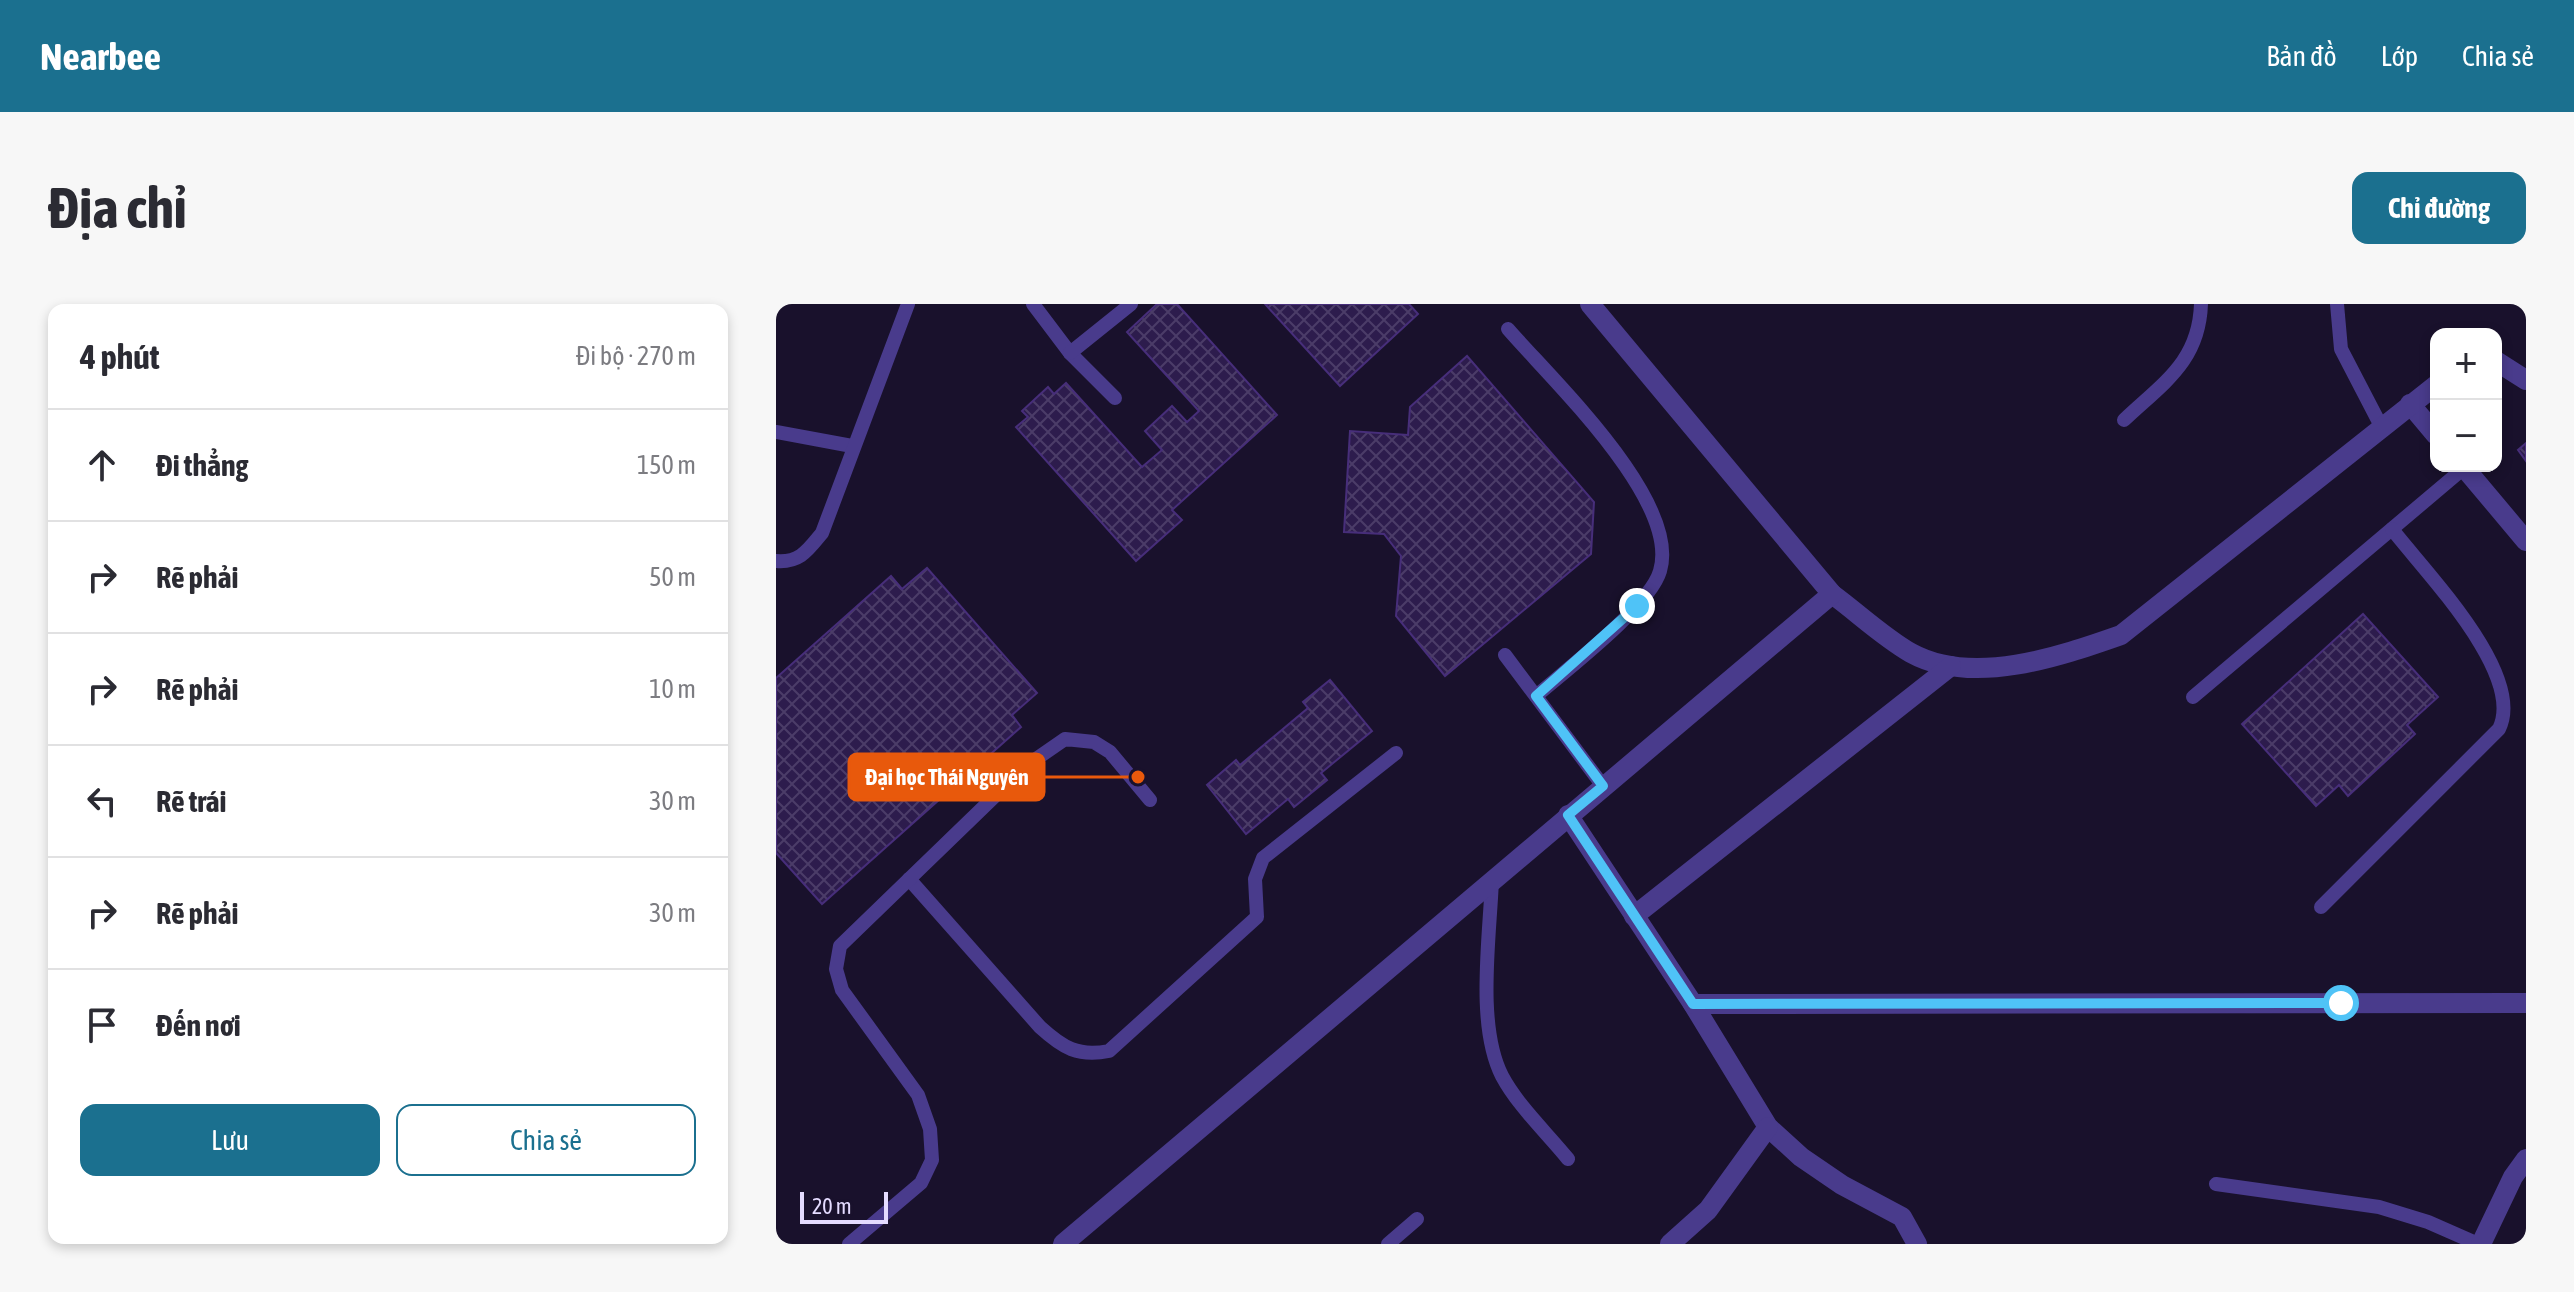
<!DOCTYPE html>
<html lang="vi">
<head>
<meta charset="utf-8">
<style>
	body { margin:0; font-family:"Asap Condensed",sans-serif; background:#f7f7f7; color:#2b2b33 }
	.controls { position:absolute; right:24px; top:24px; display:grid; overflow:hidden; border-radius:16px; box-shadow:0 4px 12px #0003 }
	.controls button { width:72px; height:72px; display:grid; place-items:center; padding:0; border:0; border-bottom:2px solid #e1e1e2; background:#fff; color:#2b2b33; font:40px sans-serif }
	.scale { position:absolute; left:24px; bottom:20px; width:88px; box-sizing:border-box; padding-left:8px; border:4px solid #e4dbff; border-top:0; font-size:22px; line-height:28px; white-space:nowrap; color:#e4dbff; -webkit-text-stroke:6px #19112c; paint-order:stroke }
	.stop { position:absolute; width:24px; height:24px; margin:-18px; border:6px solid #4fc3f7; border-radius:50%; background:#fff }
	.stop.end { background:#4fc3f7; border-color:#fff; box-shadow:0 2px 8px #0008 }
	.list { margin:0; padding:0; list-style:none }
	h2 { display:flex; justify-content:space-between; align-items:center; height:104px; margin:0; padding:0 32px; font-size:34px }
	h2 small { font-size:26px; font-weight:400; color:#7c7c81 }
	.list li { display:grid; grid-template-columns:52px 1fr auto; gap:24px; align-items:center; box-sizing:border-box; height:112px; padding:0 32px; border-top:2px solid #e1e1e2 }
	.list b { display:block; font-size:30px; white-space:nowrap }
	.list em { font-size:26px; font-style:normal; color:#7c7c81 }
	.actions { display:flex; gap:16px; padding:24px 32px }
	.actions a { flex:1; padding:18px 0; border:2px solid #1b708f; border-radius:16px; text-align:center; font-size:28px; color:#1b708f }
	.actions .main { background:#1b708f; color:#fff }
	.icon { flex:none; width:44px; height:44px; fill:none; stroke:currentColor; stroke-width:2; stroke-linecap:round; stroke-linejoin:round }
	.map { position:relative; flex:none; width:1750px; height:940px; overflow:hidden; border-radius:16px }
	header { display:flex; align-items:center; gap:48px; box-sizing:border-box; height:112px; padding:0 40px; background:#1b708f; color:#fff }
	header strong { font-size:38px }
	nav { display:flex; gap:44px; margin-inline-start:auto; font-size:28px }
	.intro { display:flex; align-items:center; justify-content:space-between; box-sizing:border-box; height:192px; padding:0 48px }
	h1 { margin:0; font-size:56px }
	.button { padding:20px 36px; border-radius:16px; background:#1b708f; color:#fff; font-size:28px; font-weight:700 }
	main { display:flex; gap:48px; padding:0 48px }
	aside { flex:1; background:#fff; border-radius:16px; box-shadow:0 4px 12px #0003 }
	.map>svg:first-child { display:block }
	.building { fill:url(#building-cross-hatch); stroke:#472e7a; stroke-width:2 }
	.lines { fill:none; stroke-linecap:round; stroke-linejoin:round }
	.lane { stroke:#493b8c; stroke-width:14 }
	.street { stroke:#493b8c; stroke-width:20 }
	.route { stroke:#4fc3f7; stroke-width:10 }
	.leader { fill:none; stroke:#e8590c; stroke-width:3 }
	.callout-dot { fill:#e8590c; stroke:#19112c; stroke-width:3 }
	.callout { fill:#e8590c; stroke:#e8590c; stroke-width:3 }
	.callout-label { font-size:22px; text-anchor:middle; font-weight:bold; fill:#fff }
</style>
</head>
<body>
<header>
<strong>Nearbee</strong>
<nav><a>Bản đồ</a><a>Lớp</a><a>Chia sẻ</a></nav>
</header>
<div class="intro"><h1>Địa chỉ</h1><a class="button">Chỉ đường</a></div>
<main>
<aside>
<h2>4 phút<small>Đi bộ · 270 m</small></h2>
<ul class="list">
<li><svg class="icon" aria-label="ahead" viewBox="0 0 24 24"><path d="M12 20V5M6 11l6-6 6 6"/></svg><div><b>Đi thẳng</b></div><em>150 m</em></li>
<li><svg class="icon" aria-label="right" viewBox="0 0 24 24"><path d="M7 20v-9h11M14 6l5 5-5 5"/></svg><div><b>Rẽ phải</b></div><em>50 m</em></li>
<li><svg class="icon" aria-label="right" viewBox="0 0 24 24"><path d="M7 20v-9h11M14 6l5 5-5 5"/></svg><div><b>Rẽ phải</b></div><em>10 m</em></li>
<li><svg class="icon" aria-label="left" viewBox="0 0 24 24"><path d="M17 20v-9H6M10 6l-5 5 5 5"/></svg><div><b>Rẽ trái</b></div><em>30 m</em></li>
<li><svg class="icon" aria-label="right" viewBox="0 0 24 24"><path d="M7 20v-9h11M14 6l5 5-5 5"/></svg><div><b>Rẽ phải</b></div><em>30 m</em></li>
<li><svg class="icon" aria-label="arrive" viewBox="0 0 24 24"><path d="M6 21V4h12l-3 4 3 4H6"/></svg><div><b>Đến nơi</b></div></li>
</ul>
<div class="actions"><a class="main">Lưu</a><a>Chia sẻ</a></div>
</aside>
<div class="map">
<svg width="1750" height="940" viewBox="0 0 1750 940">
	<defs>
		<pattern id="building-cross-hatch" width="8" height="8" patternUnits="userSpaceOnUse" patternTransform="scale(2)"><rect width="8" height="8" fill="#2d1c4d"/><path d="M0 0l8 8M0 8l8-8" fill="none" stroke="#4b3c68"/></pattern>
	</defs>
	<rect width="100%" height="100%" fill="#19112c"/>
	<g class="building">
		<path d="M381,0h20l100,111 -105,95 10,10 -46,41 -120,-134 12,-10 -6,-6 26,-24 6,7 12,-11 76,84 20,-17 -17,-19 27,-25 15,16 12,-11 -72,-79z"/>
		<path d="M489,0h144l9,10 -78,72z"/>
		<path d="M691,52l127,146 -3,52 -146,122 -49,-60 5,-60 -17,-22 -40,-2 6,-101 58,4 2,-28z"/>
		<path d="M1750,139v18l-8,-11z"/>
		<path d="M151,264l110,125 -25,22 9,12 -199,177 -46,-51v-175l115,-102 11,13z"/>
		<path d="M1587,310l75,83 -31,28 8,9 -67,62 -9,-11 -23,21 -74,-82z"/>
		<path d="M554,376l42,51 -51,42 6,7 -33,27 -6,-8 -42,35 -39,-49 29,-25 4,5 68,-57 -5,-6z"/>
	</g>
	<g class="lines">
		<g class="lane">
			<path d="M257,0l37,49 45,45"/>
			<path d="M1561,0l4,45 40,77"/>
			<path d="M732,25c44,51 173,172 152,242 -10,35 -94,99 -124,125"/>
			<path d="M294,49l61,-49"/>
			<path d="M1348,116c39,-37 75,-58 77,-116"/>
			<path d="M0,128l76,14"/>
			<path d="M0,257c24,2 32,-11 46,-28l86,-229"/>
			<path d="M729,351l98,131"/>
			<path d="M1417,393l271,-229"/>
			<path d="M133,575l131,148c23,21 38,30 69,24l148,-134 -2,-38 8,-21 133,-105"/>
			<path d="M716,575c-2,57 -16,146 10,197 16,30 45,57 66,83"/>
			<path d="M1545,603l178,-178c27,-55 -74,-157 -107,-200"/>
			<path d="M1440,880l163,23 49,15 50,22"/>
			<path d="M73,940l72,-61 11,-23 -2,-31 -12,-34 -76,-105 -6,-21 4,-23 186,-180 39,-27 29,3 16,10 40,48"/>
			<path d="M612,940l29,-25"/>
		</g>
		<g class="street">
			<path d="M1720,57l30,19"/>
			<path d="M1634,100l26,31"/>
			<path d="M1687,162l63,75"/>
			<path d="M1056,290c26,19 51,43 79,59 62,34 150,3 210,-18l315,-250"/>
			<path d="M792,511l125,189 75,123 33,30 41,28 60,32 15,27"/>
			<path d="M858,612l317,-250"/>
			<path d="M917,700l833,-1"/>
			<path d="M287,940l769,-650 -242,-290"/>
			<path d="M894,940l38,-34 60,-83"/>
			<path d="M1705,940l32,-67 13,-18"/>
		</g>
	</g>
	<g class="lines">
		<path class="route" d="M861,302l-101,90 67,90 -35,29 125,189 648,-1"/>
	</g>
	<path class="leader" d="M362 473L268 473"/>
	<circle class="callout-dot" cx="362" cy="473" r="8"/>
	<rect class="callout" x="73" y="450" width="195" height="46" rx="8"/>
	<g class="callout-label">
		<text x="171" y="481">Đại học Thái Nguyên</text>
	</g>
</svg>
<div class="controls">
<button>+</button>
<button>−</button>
</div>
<div class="scale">20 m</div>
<div class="stop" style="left:1565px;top:699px"></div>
<div class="stop end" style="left:861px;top:302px"></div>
</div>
</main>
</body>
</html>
